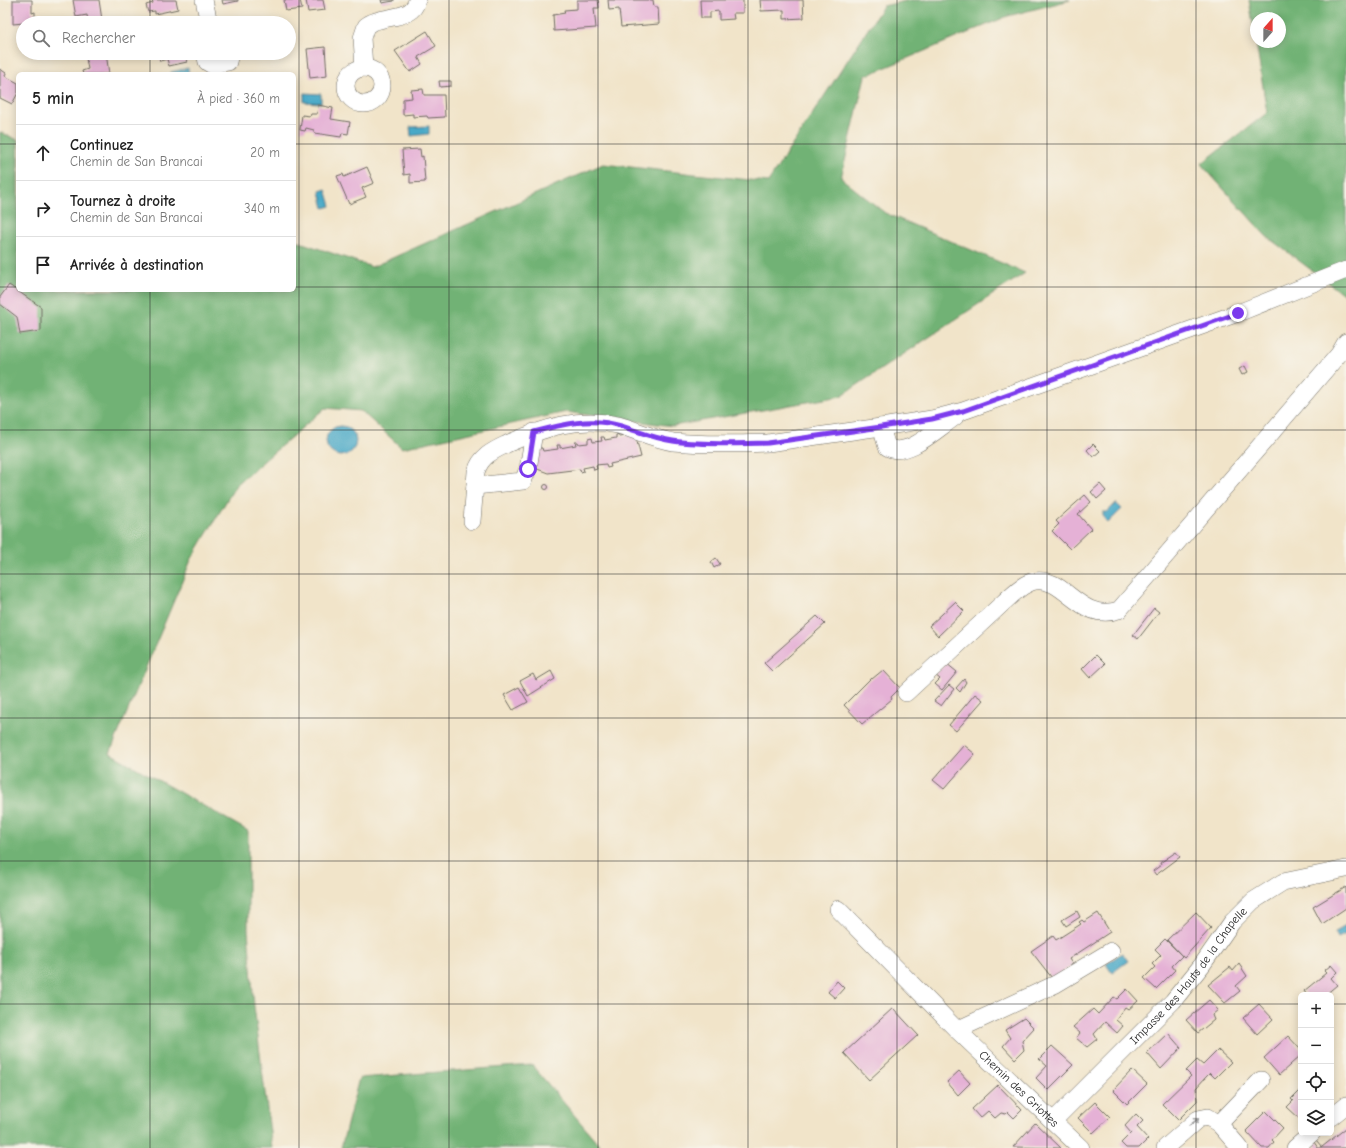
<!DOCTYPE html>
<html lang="fr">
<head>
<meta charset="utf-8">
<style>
	body { margin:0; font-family:"Comic Neue",sans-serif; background:#f6f6f6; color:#222 }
	.controls { position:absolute; right:12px; bottom:12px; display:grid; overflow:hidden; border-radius:6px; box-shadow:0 2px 10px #0003 }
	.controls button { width:36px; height:36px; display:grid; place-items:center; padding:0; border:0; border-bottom:1px solid #e0e0e0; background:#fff; color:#222; font:20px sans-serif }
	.compass { position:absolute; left:1250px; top:12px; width:36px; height:36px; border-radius:50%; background:#fff; box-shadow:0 2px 10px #0003; rotate:21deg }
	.stop { position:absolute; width:12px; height:12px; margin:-9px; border:3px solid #7c3aed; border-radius:50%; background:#fff }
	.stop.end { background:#7c3aed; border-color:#fff; box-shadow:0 1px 4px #0008 }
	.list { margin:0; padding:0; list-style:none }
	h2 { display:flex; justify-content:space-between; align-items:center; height:52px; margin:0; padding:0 16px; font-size:17px }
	h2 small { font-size:13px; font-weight:400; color:#767676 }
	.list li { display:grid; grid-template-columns:26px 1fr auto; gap:12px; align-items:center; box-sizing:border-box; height:56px; padding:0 16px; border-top:1px solid #e0e0e0 }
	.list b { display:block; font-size:15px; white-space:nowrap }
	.list p { margin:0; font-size:13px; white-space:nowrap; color:#767676 }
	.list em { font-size:13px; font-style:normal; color:#767676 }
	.icon { flex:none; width:22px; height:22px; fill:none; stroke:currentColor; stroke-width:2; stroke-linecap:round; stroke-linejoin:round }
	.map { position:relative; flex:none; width:1346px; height:1148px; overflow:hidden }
	.search { position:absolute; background:#fff; box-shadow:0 2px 10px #0003; left:16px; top:16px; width:280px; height:44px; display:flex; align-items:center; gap:10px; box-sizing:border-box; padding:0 14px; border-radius:22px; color:#767676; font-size:15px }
	.panel { position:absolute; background:#fff; box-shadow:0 2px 10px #0003; left:16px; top:72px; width:280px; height:220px; border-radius:6px }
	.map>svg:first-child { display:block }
	.forest { fill:#71b274; stroke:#4e6e50 }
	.water { fill:#48a9c7; stroke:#3a6a79 }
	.building { fill:#e5b1d6 }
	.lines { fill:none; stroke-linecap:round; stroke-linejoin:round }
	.minor-casing { stroke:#706c62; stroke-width:18 }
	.minor { stroke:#fff; stroke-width:17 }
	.oneway { stroke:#a0a0a0 }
	.route { stroke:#7c3aed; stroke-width:5 }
	.grid { fill:none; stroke:#2b2b2b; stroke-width:1; stroke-opacity:0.55 }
	.labels { text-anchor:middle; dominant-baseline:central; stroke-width:3; stroke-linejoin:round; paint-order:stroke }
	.street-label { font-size:12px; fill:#2b2b2b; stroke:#f7f3e8 }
</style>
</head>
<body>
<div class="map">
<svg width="1346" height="1148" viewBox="0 0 1346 1148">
	<rect width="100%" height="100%" fill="#f7f3e8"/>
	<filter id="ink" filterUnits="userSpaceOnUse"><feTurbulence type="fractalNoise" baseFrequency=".025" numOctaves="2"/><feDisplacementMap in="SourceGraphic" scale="8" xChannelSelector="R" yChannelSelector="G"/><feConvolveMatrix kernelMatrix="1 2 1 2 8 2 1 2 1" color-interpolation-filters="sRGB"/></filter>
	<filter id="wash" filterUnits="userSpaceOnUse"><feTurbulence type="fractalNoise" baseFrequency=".012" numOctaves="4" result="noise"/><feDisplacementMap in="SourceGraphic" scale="16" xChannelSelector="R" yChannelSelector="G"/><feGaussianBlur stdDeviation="0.9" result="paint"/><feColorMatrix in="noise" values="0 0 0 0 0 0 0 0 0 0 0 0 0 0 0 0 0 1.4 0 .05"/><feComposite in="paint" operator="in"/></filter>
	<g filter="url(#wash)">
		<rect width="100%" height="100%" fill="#f1e4c9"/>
		<g class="forest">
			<path d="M910,0h160l-62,16 -143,60 -24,102 44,35 140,60 -184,123 -168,30 -107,-14 -164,36 -41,-37 -36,-3 -89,77 -45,75 -81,193 138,78v99l6,76 18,142h-272v-1016l18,8v150h276v-50l78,27 231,-103 165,18 115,-176z"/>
			<path d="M1249,0h97v296l-80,-60 -65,-72 66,-51 -11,-71h24v-24h-24v24z"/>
			<path d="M532,1065l70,83h-261l18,-70z"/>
		</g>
		<g class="water">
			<path d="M188,68l1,6h-18v-2z"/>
			<path d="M304,93l17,1v9l-17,-1z"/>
			<path d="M429,126v8l-18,2 -1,-9z"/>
			<path d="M326,189l5,17 -7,2 -4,-17z"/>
			<circle cx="341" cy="441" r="15"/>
			<path d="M1116,503l6,6 -14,14 -5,-6v-5h4z"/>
			<path d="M1346,925v9l-8,4 -3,-6z"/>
			<path d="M1122,953l6,8 -16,12 -6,-9z"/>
		</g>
		<g id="blocks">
			<g class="building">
				<path d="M13,0h19v13l3,-1v10l-22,2z"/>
				<path d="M73,0h26l3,20 -14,2 -1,-7 -11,2z"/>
				<path d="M152,0h24l2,9 -23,5v-3l-7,1 -2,-7 7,-2z"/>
				<path d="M222,0h16v1l-15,3z"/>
				<path d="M284,0h16l2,9 -16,2z"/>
				<path d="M306,0h17l2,10 -17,2z"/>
				<path d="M381,0h13v1l-12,2z"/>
				<path d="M577,0h21l1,8h-5l2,20 -42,3 -1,-16 12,-2 -1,-3 13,-1z"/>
				<path d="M608,0h45l1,7h4l1,17 -38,3 -2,-18 -10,1z"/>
				<path d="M700,0h43v13h-10l1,6 -15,1v-9l-9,1v6h-9z"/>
				<path d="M760,0h43l1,18 -20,1v-9l-23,1z"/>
				<path d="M262,18l2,5h-20v-1z"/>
				<path d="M427,31l9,15 -18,11 4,7 -12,8 -15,-21z"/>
				<path d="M325,47l2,29 -17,2 -3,-29z"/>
				<path d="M85,53h21l3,21h-26l-1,-3 6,-2z"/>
				<path d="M158,53h27l2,9 -18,4 -2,-7 -7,2z"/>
				<path d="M0,69l6,4 -1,3 13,7v10l-6,11 -12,-6z"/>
				<path d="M439,81h12v5l-11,1z"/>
				<path d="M423,89l1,6h20l1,22 -17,1 -1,-2 -14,1v-3l-10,1v-16l9,-1 -1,-8z"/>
				<path d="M318,105l15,3 -2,11 19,3 -2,12 -6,-1 -1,4 -27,-4v-3l-8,-2 -1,3 -5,-1 2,-15 8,1 1,-2h6z"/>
				<path d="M420,149l1,8 2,-1 2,26 -15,1v-9l-6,1 -2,-25z"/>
				<path d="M367,167l7,16 -12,5 4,9 -17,7 -12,-28 6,-2 1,3z"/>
				<path d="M9,285l32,22v24l-21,3 -3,-17 -17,-13v-7z"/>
				<path d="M1245,366l3,6 -6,3 -3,-6z"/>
				<path d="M619,434v3l16,-3 6,23 -31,7 1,3 -4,1 -1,-4 -10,1 1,4 -3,1 -1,-4 -10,2 1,3 -3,1 -1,-3 -32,4 -16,-6 7,-15v-4h3l1,3 15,-2 -1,-4h3v3l16,-3 -1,-3h3l1,2 9,-1v-4l4,-1 1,4 9,-1 -1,-4h3l1,3 11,-2v-3z"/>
				<path d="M1093,444l7,7 -7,6 -6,-7z"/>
				<path d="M1100,484l6,7 -9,8 -6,-7z"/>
				<circle cx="546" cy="487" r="2.5"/>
				<path d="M1085,495l6,7 -13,12 13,15 -21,20 -18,-18 7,-7 -3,-3z"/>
				<path d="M716,558l4,6 -6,4 -3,-6z"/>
				<path d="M955,602l9,9 -26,25 -9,-10z"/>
				<path d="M1154,608l5,4 -21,27 -5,-4z"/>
				<path d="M817,616l8,8 -53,47 -8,-8z"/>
				<path d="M1096,655l9,9 -15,14 -8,-9z"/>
				<path d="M946,663l11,9 -15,18 -7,-6 5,-5 -5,-4z"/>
				<path d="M883,670l17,18 -9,9 1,2 -30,25 -18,-19 27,-27 1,1z"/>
				<path d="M551,671l4,8 -27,17 -8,-15 13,-7 3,6z"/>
				<path d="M964,679l2,3 -6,10 -4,-4z"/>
				<path d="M949,685l5,4 -13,17 -7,-5z"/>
				<path d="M519,687l9,15 -15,8 -9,-15z"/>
				<path d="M975,694l8,6 -27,31 -7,-6z"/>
				<path d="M964,745l11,9 -31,35 -11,-9z"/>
				<path d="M1176,852l4,5 -24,18 -3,-4 8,-6 -1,-2z"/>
				<path d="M1346,887v21l-24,16 -9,-17z"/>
				<path d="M1077,911l3,6 -14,9 -4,-6z"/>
				<path d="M1196,912l15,16 -27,30 -17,-18z"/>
				<path d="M1098,913l12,19 -41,27 4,6 -21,13 -21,-27 22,-15 3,4 25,-16 -2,-2 3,-2 2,2z"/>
				<path d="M1165,939l17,17 -10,10 3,4 -19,19 -12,-11 11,-11 -3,-3 9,-9 -6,-6z"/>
				<path d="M1239,964l8,12 -11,10 4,5 -15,12 -17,-18 22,-18 3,4z"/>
				<path d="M1331,965l6,7 -6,6 6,7 -12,10h-18l-3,-4 22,-18 -2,-2z"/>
				<path d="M837,981l7,7 -9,10 -7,-6z"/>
				<path d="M1127,989l11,12 -10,9 -3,-2 -9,12 7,6 -6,7 -12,-11 -11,12 3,5 -10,8 -11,-9 4,-5 -7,-6 20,-18 5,5 16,-17 3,2z"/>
				<path d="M1209,1000l9,10 -6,5 2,5 -16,13 -12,-13z"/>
				<path d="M1259,1004l14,15 -16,15 -14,-16z"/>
				<path d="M893,1008l25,27 -49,45 -25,-27z"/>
				<path d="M1024,1018l10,10 -12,13 2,9 -9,9 -12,-13 7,-8 -5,-8z"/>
				<path d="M1168,1033l13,15 -20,21 -14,-16z"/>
				<path d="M1288,1036l13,14v5l-22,20 -15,-17z"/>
				<path d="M1052,1046l21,19 -25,25 -12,-12 11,-12 -8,-7z"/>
				<path d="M1218,1050l13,12 -16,16 -5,-5 -4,4 -10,11 1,13 -19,19 -16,-16 29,-28 -5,-5 11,-11 6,5z"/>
				<path d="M1132,1070l15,14 -20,20 -14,-14z"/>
				<path d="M959,1071l11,12 -12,12 -11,-13z"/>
				<path d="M998,1085l24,25 -8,8 -6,-6 -2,2 -5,-1 -6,5 -7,-7 -8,7 -8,-9z"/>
				<path d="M1301,1089v28l-1,2 -13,-12 6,-6 -2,-2z"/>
				<path d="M1095,1102l15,15 -17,16 -15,-15z"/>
				<path d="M1266,1111l17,17 -11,12 2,2 -5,6h-7l-16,-17z"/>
				<path d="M1136,1114l7,7 -6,6 11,12 -9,9h-13l-5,-5 10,-10 -6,-7z"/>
				<path d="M1035,1123l26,25 -48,-1z"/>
				<path d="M1346,1128v20h-28l-4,-6 2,-2 6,7z"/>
			</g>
		</g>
	</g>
	<g filter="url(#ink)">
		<use href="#blocks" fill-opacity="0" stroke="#706c62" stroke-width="1"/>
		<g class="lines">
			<defs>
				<g id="minor">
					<path d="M204,0l5,23"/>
					<path d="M205,53l2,9 5,3 16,-3 2,-9"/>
					<circle cx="364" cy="86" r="18"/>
					<path d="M364,68l-2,-30 4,-12c14,-12 47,-4 51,-26"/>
					<path d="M881,427l6,20c20,12 51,-19 68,-30"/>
					<path d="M475,486l48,-5 5,-12 6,-37"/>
					<path d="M472,521l4,-49c5,-17 19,-22 33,-29 35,-15 70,-27 109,-18 18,5 36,14 55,17 30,3 65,2 95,1l113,-16 51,-8 31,-8 275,-98 108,-43"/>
					<path d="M906,693l98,-91c9,-8 19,-19 31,-21 30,-5 44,42 84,29l220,-256 7,-12"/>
					<path id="s1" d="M838,909l119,121 124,118"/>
					<path d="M957,1030l99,-46 55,-33"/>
					<path d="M1331,1117l15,-12"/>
					<path id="s2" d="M1053,1121l120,-120 29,-36 30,-43 21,-21 30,-19 63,-13"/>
					<path d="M1219,1124l42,-44"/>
					<path d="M1165,1148l33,-29 10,-2 11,7 21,24"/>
					<path d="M1295,1148l17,-15"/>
				</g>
			</defs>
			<use href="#minor" class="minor-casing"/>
			<use href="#minor" class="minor"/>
		</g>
		<defs><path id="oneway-shaft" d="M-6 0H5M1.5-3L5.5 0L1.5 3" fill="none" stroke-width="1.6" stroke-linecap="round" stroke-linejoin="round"/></defs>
		<use class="oneway" href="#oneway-shaft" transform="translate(1194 1122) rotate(-37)"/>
	</g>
	<g class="lines" filter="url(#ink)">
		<path class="route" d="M528,469l6,-37c29,-8 57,-15 87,-6 17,5 34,13 52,15 29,4 66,3 95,2l113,-16 51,-8 31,-8 275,-98"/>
	</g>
	<path class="grid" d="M150,0v23M299,0v1148M449,0v1148M598,0v1148M748,0v1148M897,0v1148M1047,0v1148M1196,0v1148M150,53v21M0,144h18M294,144h1052M0,287h18M294,287h1052M150,290v858M0,430h1346M0,574h1346M0,718h1346M0,861h1346M0,1004h1301M1331,1004h15"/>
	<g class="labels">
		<g class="street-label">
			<text stroke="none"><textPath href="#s2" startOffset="199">Impasse des Hauts de la Chapelle</textPath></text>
			<text stroke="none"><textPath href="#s1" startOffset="255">Chemin des Griottes</textPath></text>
		</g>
	</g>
</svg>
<div class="controls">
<button>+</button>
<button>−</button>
<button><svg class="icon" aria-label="locate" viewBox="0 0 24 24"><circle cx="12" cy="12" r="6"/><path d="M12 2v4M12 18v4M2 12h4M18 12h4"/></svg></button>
<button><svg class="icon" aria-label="layers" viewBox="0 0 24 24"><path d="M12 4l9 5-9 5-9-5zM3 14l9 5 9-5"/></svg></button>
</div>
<svg class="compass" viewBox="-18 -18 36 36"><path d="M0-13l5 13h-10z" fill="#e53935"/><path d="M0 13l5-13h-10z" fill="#767676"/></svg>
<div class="stop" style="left:528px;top:469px"></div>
<div class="stop end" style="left:1238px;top:313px"></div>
<div class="search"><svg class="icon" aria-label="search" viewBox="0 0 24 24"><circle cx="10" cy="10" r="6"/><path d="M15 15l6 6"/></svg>Rechercher</div>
<section class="panel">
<h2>5 min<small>À pied · 360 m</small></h2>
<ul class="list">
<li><svg class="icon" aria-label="ahead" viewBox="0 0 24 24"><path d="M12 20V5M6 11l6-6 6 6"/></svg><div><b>Continuez</b><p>Chemin de San Brancai</p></div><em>20 m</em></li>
<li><svg class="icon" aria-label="right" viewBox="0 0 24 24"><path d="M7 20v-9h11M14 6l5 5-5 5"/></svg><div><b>Tournez à droite</b><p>Chemin de San Brancai</p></div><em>340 m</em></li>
<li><svg class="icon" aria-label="arrive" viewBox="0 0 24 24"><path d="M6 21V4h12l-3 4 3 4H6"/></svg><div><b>Arrivée à destination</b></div></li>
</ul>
</section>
</div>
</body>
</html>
